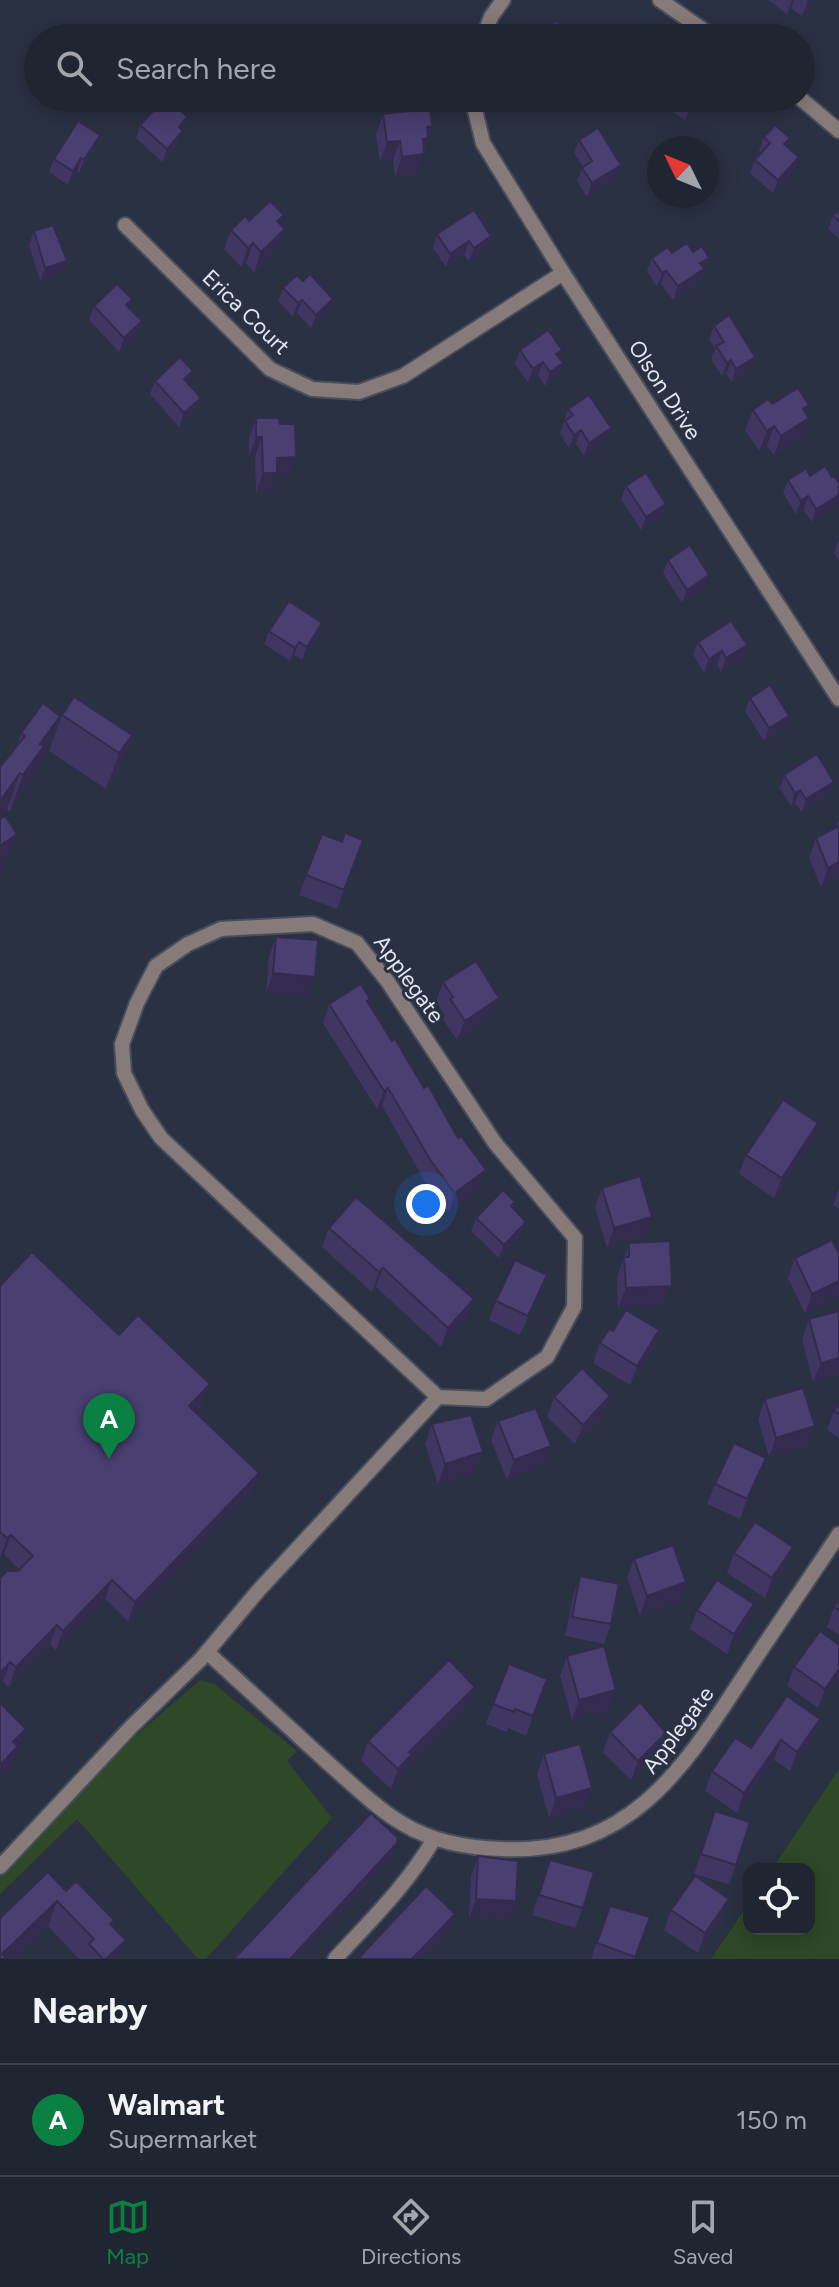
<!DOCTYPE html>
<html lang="en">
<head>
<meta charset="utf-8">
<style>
	body { margin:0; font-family:Figtree,sans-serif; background:#2d313e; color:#f1f3f6 }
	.controls { position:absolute; right:24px; bottom:24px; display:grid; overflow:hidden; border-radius:16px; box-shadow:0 4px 20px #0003 }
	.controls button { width:72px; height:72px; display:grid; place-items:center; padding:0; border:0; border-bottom:2px solid #3d424d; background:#202532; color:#f1f3f6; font:40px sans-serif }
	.compass { position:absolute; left:647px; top:136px; width:72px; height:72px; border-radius:50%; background:#202532; box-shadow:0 4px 20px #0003; rotate:313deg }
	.you { position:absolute; left:426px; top:1204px; width:28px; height:28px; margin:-20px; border:6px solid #fff; border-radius:50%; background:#1a73e8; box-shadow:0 0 0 12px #1a73e833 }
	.badge { display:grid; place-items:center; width:52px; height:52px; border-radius:50%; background:#0b8043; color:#fff; font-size:26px; font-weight:700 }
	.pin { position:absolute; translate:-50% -66px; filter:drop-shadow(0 2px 4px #0008) }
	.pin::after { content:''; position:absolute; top:42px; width:28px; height:24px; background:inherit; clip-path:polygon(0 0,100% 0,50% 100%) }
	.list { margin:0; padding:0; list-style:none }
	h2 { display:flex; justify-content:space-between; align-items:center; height:104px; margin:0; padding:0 32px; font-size:34px }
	h2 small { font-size:26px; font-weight:400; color:#a2a5ac }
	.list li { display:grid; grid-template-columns:52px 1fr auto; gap:24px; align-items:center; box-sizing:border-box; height:112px; padding:0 32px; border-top:2px solid #3d424d }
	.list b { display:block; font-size:30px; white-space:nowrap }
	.list p { margin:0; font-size:26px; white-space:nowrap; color:#a2a5ac }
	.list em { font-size:26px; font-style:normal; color:#a2a5ac }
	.icon { flex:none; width:44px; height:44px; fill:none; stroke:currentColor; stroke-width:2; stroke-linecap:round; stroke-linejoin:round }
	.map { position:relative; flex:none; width:839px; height:1959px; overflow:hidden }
	.search { position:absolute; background:#202532; box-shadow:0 4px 20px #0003; left:24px; right:24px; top:24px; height:88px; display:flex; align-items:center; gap:20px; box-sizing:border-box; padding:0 28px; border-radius:44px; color:#a2a5ac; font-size:30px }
	.sheet { height:216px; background:#202532 }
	nav { display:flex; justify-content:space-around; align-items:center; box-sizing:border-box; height:112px; border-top:2px solid #3d424d; background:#202532; font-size:22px; color:#a2a5ac }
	nav a { display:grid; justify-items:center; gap:4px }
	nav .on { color:#0b8043 }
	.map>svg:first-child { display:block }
	.green { fill:#2f4827 }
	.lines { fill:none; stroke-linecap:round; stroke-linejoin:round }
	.street-casing { stroke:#474e5e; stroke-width:18 }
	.street { stroke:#877b7a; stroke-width:14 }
	.wall { fill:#3f3661 }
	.shaded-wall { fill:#332c4f }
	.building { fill:#493f71; stroke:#332c4f; stroke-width:2 }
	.labels { text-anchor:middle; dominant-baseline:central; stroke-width:6; stroke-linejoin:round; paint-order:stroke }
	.street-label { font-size:22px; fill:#e2e7f2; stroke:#2a3142 }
</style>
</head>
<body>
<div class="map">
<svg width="839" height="1959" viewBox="0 0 839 1959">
	<rect width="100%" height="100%" fill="#2a3142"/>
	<g class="green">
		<path d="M200,1680l14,4 83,67 -10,10 45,57 -126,141h-8l-121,-140 -77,75v-19l133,-137z"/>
		<path d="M839,1769v190h-128l38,-56v26h60v-60h-37z"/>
	</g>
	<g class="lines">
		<defs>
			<g id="street">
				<path d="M660,0l55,38"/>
				<path d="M483,38l8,-21 12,-17"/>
				<path d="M472,98l11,45 80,130 276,426"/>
				<path d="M800,98l39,33"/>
				<path d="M125,225l145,144 42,20 47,3 44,-16 160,-103"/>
				<path d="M313,924l44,19 31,39 107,161 80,95 -1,69 -27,50 -61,42 -48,-2 -277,-259 -19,-28 -18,-37 -2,-29 15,-41 19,-37 32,-22 33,-15z"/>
				<path d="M207,1652c40,37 81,74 121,111 24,21 48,45 75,61 30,18 65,24 99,25 133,6 185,-87 249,-184 29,-44 59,-87 88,-131"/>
				<path d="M0,1867l131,-140 70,-68 57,-68 180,-194"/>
				<path d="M335,1959c35,-38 73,-75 99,-120"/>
			</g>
		</defs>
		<use href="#street" class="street-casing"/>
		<use href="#street" class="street"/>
	</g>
	<g class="wall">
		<path d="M768,0h46l-12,16 -11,-8 -4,6z"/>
		<path d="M652,98h48l-15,22z"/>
		<path d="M383,114l49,12 -15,48 -22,3 -2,-17 -13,2 -4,-28z"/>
		<path d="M187,117l-9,27 -16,18 -26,-24 4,-13z"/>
		<path d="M764,137l23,9 12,11 -5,13 -21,23 -23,-20 5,-13 6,-7 -2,-2z"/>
		<path d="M579,140l42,25 -5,13 -29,19 -10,-16 6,-14 -9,-14z"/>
		<path d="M95,148l-16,25 -2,-1 -9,13 -19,-13 5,-13z"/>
		<path d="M839,210v29l-11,-10 5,-13z"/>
		<path d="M249,221l31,3 5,5 -7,19 -24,24 -8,-9 -5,4 -17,-18 7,-19z"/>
		<path d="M34,231l28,43 -22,7 -11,-36z"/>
		<path d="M437,234l54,2 -5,14 -17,11 -5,-6 -18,12 -13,-19z"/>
		<path d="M693,252l16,6 -9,25 -27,17 -12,-16 -4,3 -10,-16 5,-13 20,-5z"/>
		<path d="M283,288l45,24 -17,16 -14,-15 -4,4 -15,-16z"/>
		<path d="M94,306l48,15 -5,13 -18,18 -30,-32z"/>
		<path d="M714,326l36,44 -18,12 -6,-8 -4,2 -11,-16 4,-11 -6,-10z"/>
		<path d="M520,350l39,8 -1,18 -13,10 -7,-11 -10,7 -13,-18z"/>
		<path d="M193,371l-5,12 9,28 -18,16 -29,-33 5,-13z"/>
		<path d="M772,404l37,1 -3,8 3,5 -7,19 -28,19 -7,-10 -8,5 -14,-21 8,-20z"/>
		<path d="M568,409l38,33 -22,14 -8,-12 -7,4 -9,-14z"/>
		<path d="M256,418l24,6 16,33 -8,20h-12l-6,15 -14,1 -1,-36h-6v-19z"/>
		<path d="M810,476l22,1 -20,45 -8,-12 -8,4 -13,-21 5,-13z"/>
		<path d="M626,486l40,18 -5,14 -20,12 -20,-31z"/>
		<path d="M839,540v21l-5,-8z"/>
		<path d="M668,560l41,15 -5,13 -22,15 -19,-30z"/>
		<path d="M322,623l-4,13 -16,24 -8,-5 -4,6 -26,-17 5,-13z"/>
		<path d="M698,642l49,3 -5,14 -21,13 -4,-7 -13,8 -11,-18z"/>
		<path d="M750,698l34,31 -20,12 -19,-30z"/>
		<path d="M62,715l70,20 -14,36 -12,18 -57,-38z"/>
		<path d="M60,716l-13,36 -12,16 -5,14 -20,29 -3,-2 -7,10v-52l17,-21 4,-13z"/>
		<path d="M784,775l50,7 -5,13 -27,17 -7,-9 -4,3 -11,-18z"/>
		<path d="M839,820v58l-18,9 -12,-29 7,-20 20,-10z"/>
		<path d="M322,834l20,8 21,-2 -26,69 -38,-14z"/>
		<path d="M276,937l39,40 -8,20 -41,-4 3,-37z"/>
		<path d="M443,982l49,36 -35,22 -14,-21 2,-4 -9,-14z"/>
		<path d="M370,999l-1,5 111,184 -31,24 -25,-32 -42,-74 -5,3 -54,-86 6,-19z"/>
		<path d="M811,1143l-37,55 -35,-24 7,-19z"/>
		<path d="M602,1188l43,48 -38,12 -12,-41z"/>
		<path d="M839,1189v20l-6,-4z"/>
		<path d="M515,1202l-2,6 9,27 -23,23 -28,-27 5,-13z"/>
		<path d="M329,1228l145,71 -7,20 -26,28 -65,-60 -4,5 -50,-45z"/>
		<path d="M832,1240l-27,74 -17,-36 7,-20z"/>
		<path d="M629,1243l35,62 -46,3 -1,-31z"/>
		<path d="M0,1286l119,49 84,69 -7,8 56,80 -124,129 -23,-22 -49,51 -6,-5 -41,42 -6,-5 -3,3v-107l19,-9 -15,-15 -4,4z"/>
		<path d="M539,1294l-19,41 -31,-15 7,-19z"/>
		<path d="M809,1319l30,56 -26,7 -11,-43z"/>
		<path d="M659,1330l-8,20 -21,35 -37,-22 7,-20 13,-12z"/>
		<path d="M610,1396l-7,20 -28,28 -28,-27 7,-20z"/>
		<path d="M765,1399l43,47 -39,11 -11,-38z"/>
		<path d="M839,1403v35l-12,-8 7,-19z"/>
		<path d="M498,1421l53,25 -7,19 -37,15 -16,-40z"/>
		<path d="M432,1424l51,28 -7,20 -38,12 -13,-40z"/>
		<path d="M766,1458l-7,20 -19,41 -33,-15 8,-20z"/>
		<path d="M734,1553l52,13 -21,32 -38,-25z"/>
		<path d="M634,1559l45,43 -39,14 -13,-38z"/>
		<path d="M580,1576l31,48 -7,20 -39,-8 8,-40z"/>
		<path d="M839,1599v36l-12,-8 7,-20z"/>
		<path d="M697,1610l50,14 -20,30 -37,-25z"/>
		<path d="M839,1645v34l-21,29 -31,-22 7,-19z"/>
		<path d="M567,1656l42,54 -37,10 -12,-44z"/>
		<path d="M509,1664l38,15 -21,57 -18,-8 -1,4 -21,-8z"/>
		<path d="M475,1687l-7,19 -61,61 -2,7 -14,15 -30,-28 7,-20z"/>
		<path d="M820,1719l-7,20 -23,32 -16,-11 -37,53 -32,-22 7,-20 39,-23z"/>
		<path d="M610,1732l56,1 -7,19 -28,28 -28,-28z"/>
		<path d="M544,1754l41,54 -36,10 -12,-44z"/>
		<path d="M715,1811l21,54 -7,19 -35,-10z"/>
		<path d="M478,1856l38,45 -7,19 -40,-2 2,-42z"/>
		<path d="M550,1860l33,48 -8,20 -43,-13z"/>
		<path d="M66,1891l48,29 -2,6 14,14 -7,19h-40l-31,-33 -34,33h-14z"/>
		<path d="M610,1906l40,11 -15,42h-44z"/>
		<path d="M671,1910l51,8 -24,35 -34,-23z"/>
	</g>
	<g class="shaded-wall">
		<path d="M792,0h2l-3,8 -4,6z"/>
		<path d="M808,0h6l-12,16z"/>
		<path d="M696,98h4l-15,22 5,-13z"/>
		<path d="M187,117l-4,13 -4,-3z"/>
		<path d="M432,126l-10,29 2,-1 -7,20 -22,3 7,-20 25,-30z"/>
		<path d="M183,131l-5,13 -16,18 5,-13z"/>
		<path d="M100,135l-5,13 -16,25 5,-13z"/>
		<path d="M400,141l-7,19 -13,2 7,-20z"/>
		<path d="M799,157l-5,13 -21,23 5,-13z"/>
		<path d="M81,158l-4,14 -9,13 5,-14z"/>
		<path d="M621,165l-5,13 -29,19 5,-14z"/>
		<path d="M285,229l-7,19 -24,24 7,-20z"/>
		<path d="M491,236l-5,14 -17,11 5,-13z"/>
		<path d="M469,241l-5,14 -18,12 4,-13z"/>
		<path d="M253,243l-7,20 -5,4 7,-19z"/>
		<path d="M709,258l-9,25 -27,17 5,-14 22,-23z"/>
		<path d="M67,261l-5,13 -22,7 5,-13z"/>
		<path d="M666,271l-5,13 -4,3 5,-14z"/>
		<path d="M333,299l-5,13 -17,16 5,-13z"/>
		<path d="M302,300l-5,13 -4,4 5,-14z"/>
		<path d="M142,321l-5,13 -18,18 5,-14z"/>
		<path d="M755,357l-5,13 -18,12 4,-13z"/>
		<path d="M731,360l-5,14 -4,2 5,-13z"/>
		<path d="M543,362l-5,13 -10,7 5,-13z"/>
		<path d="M563,363l-5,13 -13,10 5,-14z"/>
		<path d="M193,371l-5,14 -4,-6z"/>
		<path d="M201,398l-4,13 -18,16 5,-14z"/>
		<path d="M809,405l-6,17 6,-4 -7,19 -28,19 7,-20 22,-27z"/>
		<path d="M774,426l-7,20 -8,5 8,-20z"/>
		<path d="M611,428l-5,14 -22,14 5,-13z"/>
		<path d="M581,430l-5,14 -7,4 5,-13z"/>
		<path d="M256,437h6l-7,20h-6z"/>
		<path d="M296,457l-8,20h-12l-6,15 -14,1 7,-20 14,-15z"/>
		<path d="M839,495v10l-27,17 4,-13z"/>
		<path d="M808,496l-4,14 -8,4 5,-13z"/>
		<path d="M666,504l-5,14 -20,12 5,-13z"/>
		<path d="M709,575l-5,13 -22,15 5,-13z"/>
		<path d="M322,623l-4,13 -16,24 5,-13z"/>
		<path d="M299,642l-5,13 -4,6 5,-13z"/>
		<path d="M747,645l-5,14 -21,13 5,-14z"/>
		<path d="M722,651l-5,14 -13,8 5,-14z"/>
		<path d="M60,716l-13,36 -12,16 -5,14 -20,29 13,-36 17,-31z"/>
		<path d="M789,716l-5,13 -20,12 5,-13z"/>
		<path d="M132,735l-14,36 -12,18 13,-36z"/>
		<path d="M20,773l-13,36 -7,10v-18z"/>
		<path d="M834,782l-5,13 -27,17 4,-13z"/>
		<path d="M800,790l-5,13 -4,3 4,-13z"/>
		<path d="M17,834l-14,37 -3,2v-27z"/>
		<path d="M839,862v16l-18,9 7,-19z"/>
		<path d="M273,973l42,4 -8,20 -41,-4z"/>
		<path d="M499,998l-7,20 -35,22 8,-19z"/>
		<path d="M388,1088l-6,18 -5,3 7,-18z"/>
		<path d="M818,1123l-7,20 -37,55 8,-20z"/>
		<path d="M486,1170l-6,18 -31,24 6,-19z"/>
		<path d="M652,1217l-7,19 -38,12 7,-20z"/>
		<path d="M526,1222l-4,13 -23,23 5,-13z"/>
		<path d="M383,1268l-7,19 -4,5 7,-20z"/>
		<path d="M839,1281v16l-34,17 7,-20z"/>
		<path d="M672,1286l-8,19 -46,3 8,-20z"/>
		<path d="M474,1299l-7,20 -26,28 7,-19z"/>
		<path d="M659,1330l-8,20 -21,35 7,-19z"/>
		<path d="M839,1358v17l-26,7 8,-19z"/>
		<path d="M210,1384l-7,20 -21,21 7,-19z"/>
		<path d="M610,1396l-7,20 -28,28 8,-19z"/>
		<path d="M815,1426l-7,20 -39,11 7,-19z"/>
		<path d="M551,1446l-7,19 -37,15 7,-20z"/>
		<path d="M483,1452l-7,20 -38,12 7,-20z"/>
		<path d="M766,1458l-7,20 -19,41 7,-20z"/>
		<path d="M259,1473l-7,19 -124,129 7,-19z"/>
		<path d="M11,1535l-7,19 -4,4 7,-20z"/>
		<path d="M793,1547l-7,19 -21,32 7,-20z"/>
		<path d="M112,1580l-7,19 -49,51 7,-19z"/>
		<path d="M686,1582l-7,20 -39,14 7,-20z"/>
		<path d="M754,1604l-7,20 -20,30 7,-20z"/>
		<path d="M57,1625l-7,20 -41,42 7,-20z"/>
		<path d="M10,1662l-7,20 -3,3v-12z"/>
		<path d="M839,1669v10l-21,29 7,-19z"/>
		<path d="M475,1687l-7,19 -61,61 -2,7 -14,15 7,-20 11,-17z"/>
		<path d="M616,1690l-7,20 -37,10 7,-20z"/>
		<path d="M820,1719l-7,20 -23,32 7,-19z"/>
		<path d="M26,1729l-15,37 -11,12v-13l13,-23z"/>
		<path d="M666,1733l-7,19 -28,28 7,-19z"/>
		<path d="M781,1740l-7,20 -37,53 7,-20z"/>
		<path d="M592,1788l-7,20 -36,10 7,-20z"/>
		<path d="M397,1843l-6,15 -92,101h-9z"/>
		<path d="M476,1899l40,2 -7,19 -40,-2z"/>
		<path d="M729,1899l-7,19 -24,35 7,-20z"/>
		<path d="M57,1901l-9,25 -34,33h-14l2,-5z"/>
		<path d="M455,1914l-7,19 -24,26h-12z"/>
		<path d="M126,1940l-7,19h-13z"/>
	</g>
	<g class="building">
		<path d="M555,21l22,17h-35z"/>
		<rect x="392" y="35" width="21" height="3"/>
		<path d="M677,98h19l-6,9z"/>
		<path d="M155,109l25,1 7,7 -8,10 4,4 -16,18 -27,-24z"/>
		<path d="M430,109l2,17 -5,1 1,11 -5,1 1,15 -22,3 -2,-16 -13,1 -4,-28z"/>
		<path d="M78,121l22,14 -16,25 -3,-2 -8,13 -19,-12z"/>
		<path d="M775,125l15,13 -6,6 15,13 -21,23 -23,-20 15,-17 -6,-6z"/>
		<path d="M598,128l23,37 -29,18 -10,-15 10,-7 -13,-21z"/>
		<path d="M270,201l14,14 -7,6 8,8 -24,23 -8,-9 -5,5 -17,-18 14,-14 4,5z"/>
		<path d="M474,210l17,26 -17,12 -5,-7 -19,13 -13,-20z"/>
		<path d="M839,210v11l-6,-5z"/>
		<path d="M53,225l14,36 -22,7 -11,-37z"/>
		<path d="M687,243l6,9 9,-6 7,12 -9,5 4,6 -26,17 -12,-15 -4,2 -10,-15 16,-11 4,6z"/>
		<path d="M310,274l23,25 -17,16 -14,-15 -4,3 -15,-15 14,-13 6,6z"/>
		<path d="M117,284l15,15 -6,6 16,16 -18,17 -30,-32z"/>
		<path d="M729,315l26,42 -19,12 -5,-9 -4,3 -11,-17 8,-4 -10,-16z"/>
		<path d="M548,330l14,20 -6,4 7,9 -13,9 -7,-10 -10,7 -13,-19z"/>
		<path d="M180,357l13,14 -9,8 17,19 -17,15 -29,-32z"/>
		<path d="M798,388l11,17 -6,4 6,9 -28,18 -7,-10 -7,5 -14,-21 15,-11 4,5z"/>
		<path d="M589,395l22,33 -22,15 -8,-13 -7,5 -9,-14 8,-6 -5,-6z"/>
		<path d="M256,418h23l1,6h15l1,33 -19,1v15h-14l-1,-36h-6z"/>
		<path d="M825,466l7,11 2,-1 5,7v12l-23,14 -8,-13 -7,5 -13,-21 18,-11 4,7z"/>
		<path d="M646,473l20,31 -20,13 -20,-31z"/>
		<path d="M690,545l19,30 -22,15 -19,-30z"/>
		<path d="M289,601l33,22 -15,24 -8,-5 -4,6 -26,-17z"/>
		<path d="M731,621l16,24 -21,13 -4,-7 -13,8 -11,-17z"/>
		<path d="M770,685l19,31 -20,12 -19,-30z"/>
		<path d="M74,697l58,38 -13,18 -57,-38z"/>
		<path d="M43,703l17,13 -20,28 4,2 -21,29 -3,-2 -20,28v-34l25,-31 -4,-3z"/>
		<path d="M817,754l17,28 -28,17 -6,-9 -5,3 -11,-18z"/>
		<path d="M5,816l12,18 -17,12v-27z"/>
		<path d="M839,826v36l-11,6 -12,-30z"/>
		<path d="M345,833l18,7 -19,50 -38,-15 16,-41 20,8z"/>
		<path d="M276,937l42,3 -3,37 -42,-4z"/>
		<path d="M476,961l23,37 -34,23 -15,-22 3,-2 -10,-15z"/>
		<path d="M361,984l9,15 -3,2 25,40 3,-2 29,49 4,-3 30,53 3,-2 25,34 -31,23 -24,-32 -43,-73 -4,3 -55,-87z"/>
		<path d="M783,1100l35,23 -36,55 -36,-23z"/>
		<path d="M640,1176l12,41 -38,11 -12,-40z"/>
		<path d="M503,1190l12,12 -4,4 15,16 -22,23 -28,-27z"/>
		<path d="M356,1197l118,102 -26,29 -65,-60 -4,4 -50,-44z"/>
		<path d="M832,1240l7,14v27l-27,13 -17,-36z"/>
		<path d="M670,1241l2,45 -46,2 -2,-31h5v-14z"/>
		<path d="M32,1252l87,83 19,-20 72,69 -21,22 70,67 -124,129 -23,-22 -49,51 -6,-6 -41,42 -6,-5 -10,11v-95l7,-7h11l15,-15 -22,-21 -4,3 -7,-6v-246z"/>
		<path d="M515,1260l32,15 -19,41 -32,-15z"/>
		<path d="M626,1310l33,20 -22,36 -37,-23 9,-14 4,2z"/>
		<path d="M839,1311v47l-18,5 -12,-44z"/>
		<path d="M582,1368l28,28 -27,29 -29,-28z"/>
		<path d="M803,1388l12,38 -39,12 -11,-39z"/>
		<path d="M839,1403v11l-5,-3z"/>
		<path d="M536,1408l15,38 -37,14 -16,-39z"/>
		<path d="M471,1415l12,37 -38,12 -13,-40z"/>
		<path d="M734,1443l32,15 -19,41 -32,-15z"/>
		<path d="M755,1522l38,25 -21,31 -38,-25z"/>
		<path d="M673,1545l13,37 -39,14 -13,-37z"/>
		<path d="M580,1576l39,8 -8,40 -39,-7z"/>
		<path d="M717,1580l37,24 -20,30 -37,-24z"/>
		<path d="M839,1599v11l-5,-3z"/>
		<path d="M820,1631l19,14v24l-14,20 -31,-22z"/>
		<path d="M604,1646l12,44 -37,10 -12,-44z"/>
		<path d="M449,1660l26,27 -66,65 3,2 -14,15 -30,-28z"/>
		<path d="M509,1664l38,15 -14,37 -18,-7 -1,3 -21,-8z"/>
		<path d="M787,1696l33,23 -23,33 -16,-12 -37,53 -32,-22 23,-33 16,10z"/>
		<path d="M640,1702l26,31 -28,28 -28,-29z"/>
		<path d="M0,1703l26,26 -13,13 5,4 -18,19z"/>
		<path d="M580,1744l12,44 -36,10 -12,-44z"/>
		<path d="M715,1811l35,11 -14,43 -35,-11z"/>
		<path d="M371,1813l26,24v6l-107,116h-56z"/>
		<path d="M478,1856l40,5 -2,40 -40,-2z"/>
		<path d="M550,1860l44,12 -11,36 -44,-13z"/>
		<path d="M48,1872l18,19 10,-10 38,39 -4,4 16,16 -20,19h-3l-14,-15 5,-5 -37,-38 -55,53 5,5h-7v-41z"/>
		<path d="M695,1876l34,23 -24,34 -34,-23z"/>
		<path d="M426,1886l29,28 -43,45h-54z"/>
		<path d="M610,1906l40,11 -15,40 -38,-14z"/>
	</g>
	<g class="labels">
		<g class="street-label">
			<text transform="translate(246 312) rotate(44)">Erica Court</text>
			<text transform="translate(665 390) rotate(57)">Olson Drive</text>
			<text transform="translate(409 979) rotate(54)">Applegate</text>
			<text transform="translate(678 1730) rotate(-53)">Applegate</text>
		</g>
	</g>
</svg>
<div class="controls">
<button><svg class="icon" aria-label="locate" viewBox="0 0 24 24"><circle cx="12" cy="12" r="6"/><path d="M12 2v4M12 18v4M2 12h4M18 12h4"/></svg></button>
</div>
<svg class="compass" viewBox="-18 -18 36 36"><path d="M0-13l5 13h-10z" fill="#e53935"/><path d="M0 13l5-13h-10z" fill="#a2a5ac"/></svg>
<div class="you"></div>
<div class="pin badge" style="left:109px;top:1459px">A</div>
<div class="search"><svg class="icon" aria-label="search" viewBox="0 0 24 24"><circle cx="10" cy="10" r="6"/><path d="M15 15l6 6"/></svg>Search here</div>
</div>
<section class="sheet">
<h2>Nearby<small></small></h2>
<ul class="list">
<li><span class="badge">A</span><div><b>Walmart</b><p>Supermarket</p></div><em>150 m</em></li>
</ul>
</section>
<nav>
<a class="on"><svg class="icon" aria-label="map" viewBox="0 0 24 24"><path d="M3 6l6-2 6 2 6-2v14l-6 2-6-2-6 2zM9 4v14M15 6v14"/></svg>Map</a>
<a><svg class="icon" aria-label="directions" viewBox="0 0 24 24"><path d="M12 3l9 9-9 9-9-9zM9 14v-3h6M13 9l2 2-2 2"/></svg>Directions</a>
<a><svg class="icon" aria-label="saved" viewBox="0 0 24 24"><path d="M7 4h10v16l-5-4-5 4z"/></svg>Saved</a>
</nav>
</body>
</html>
